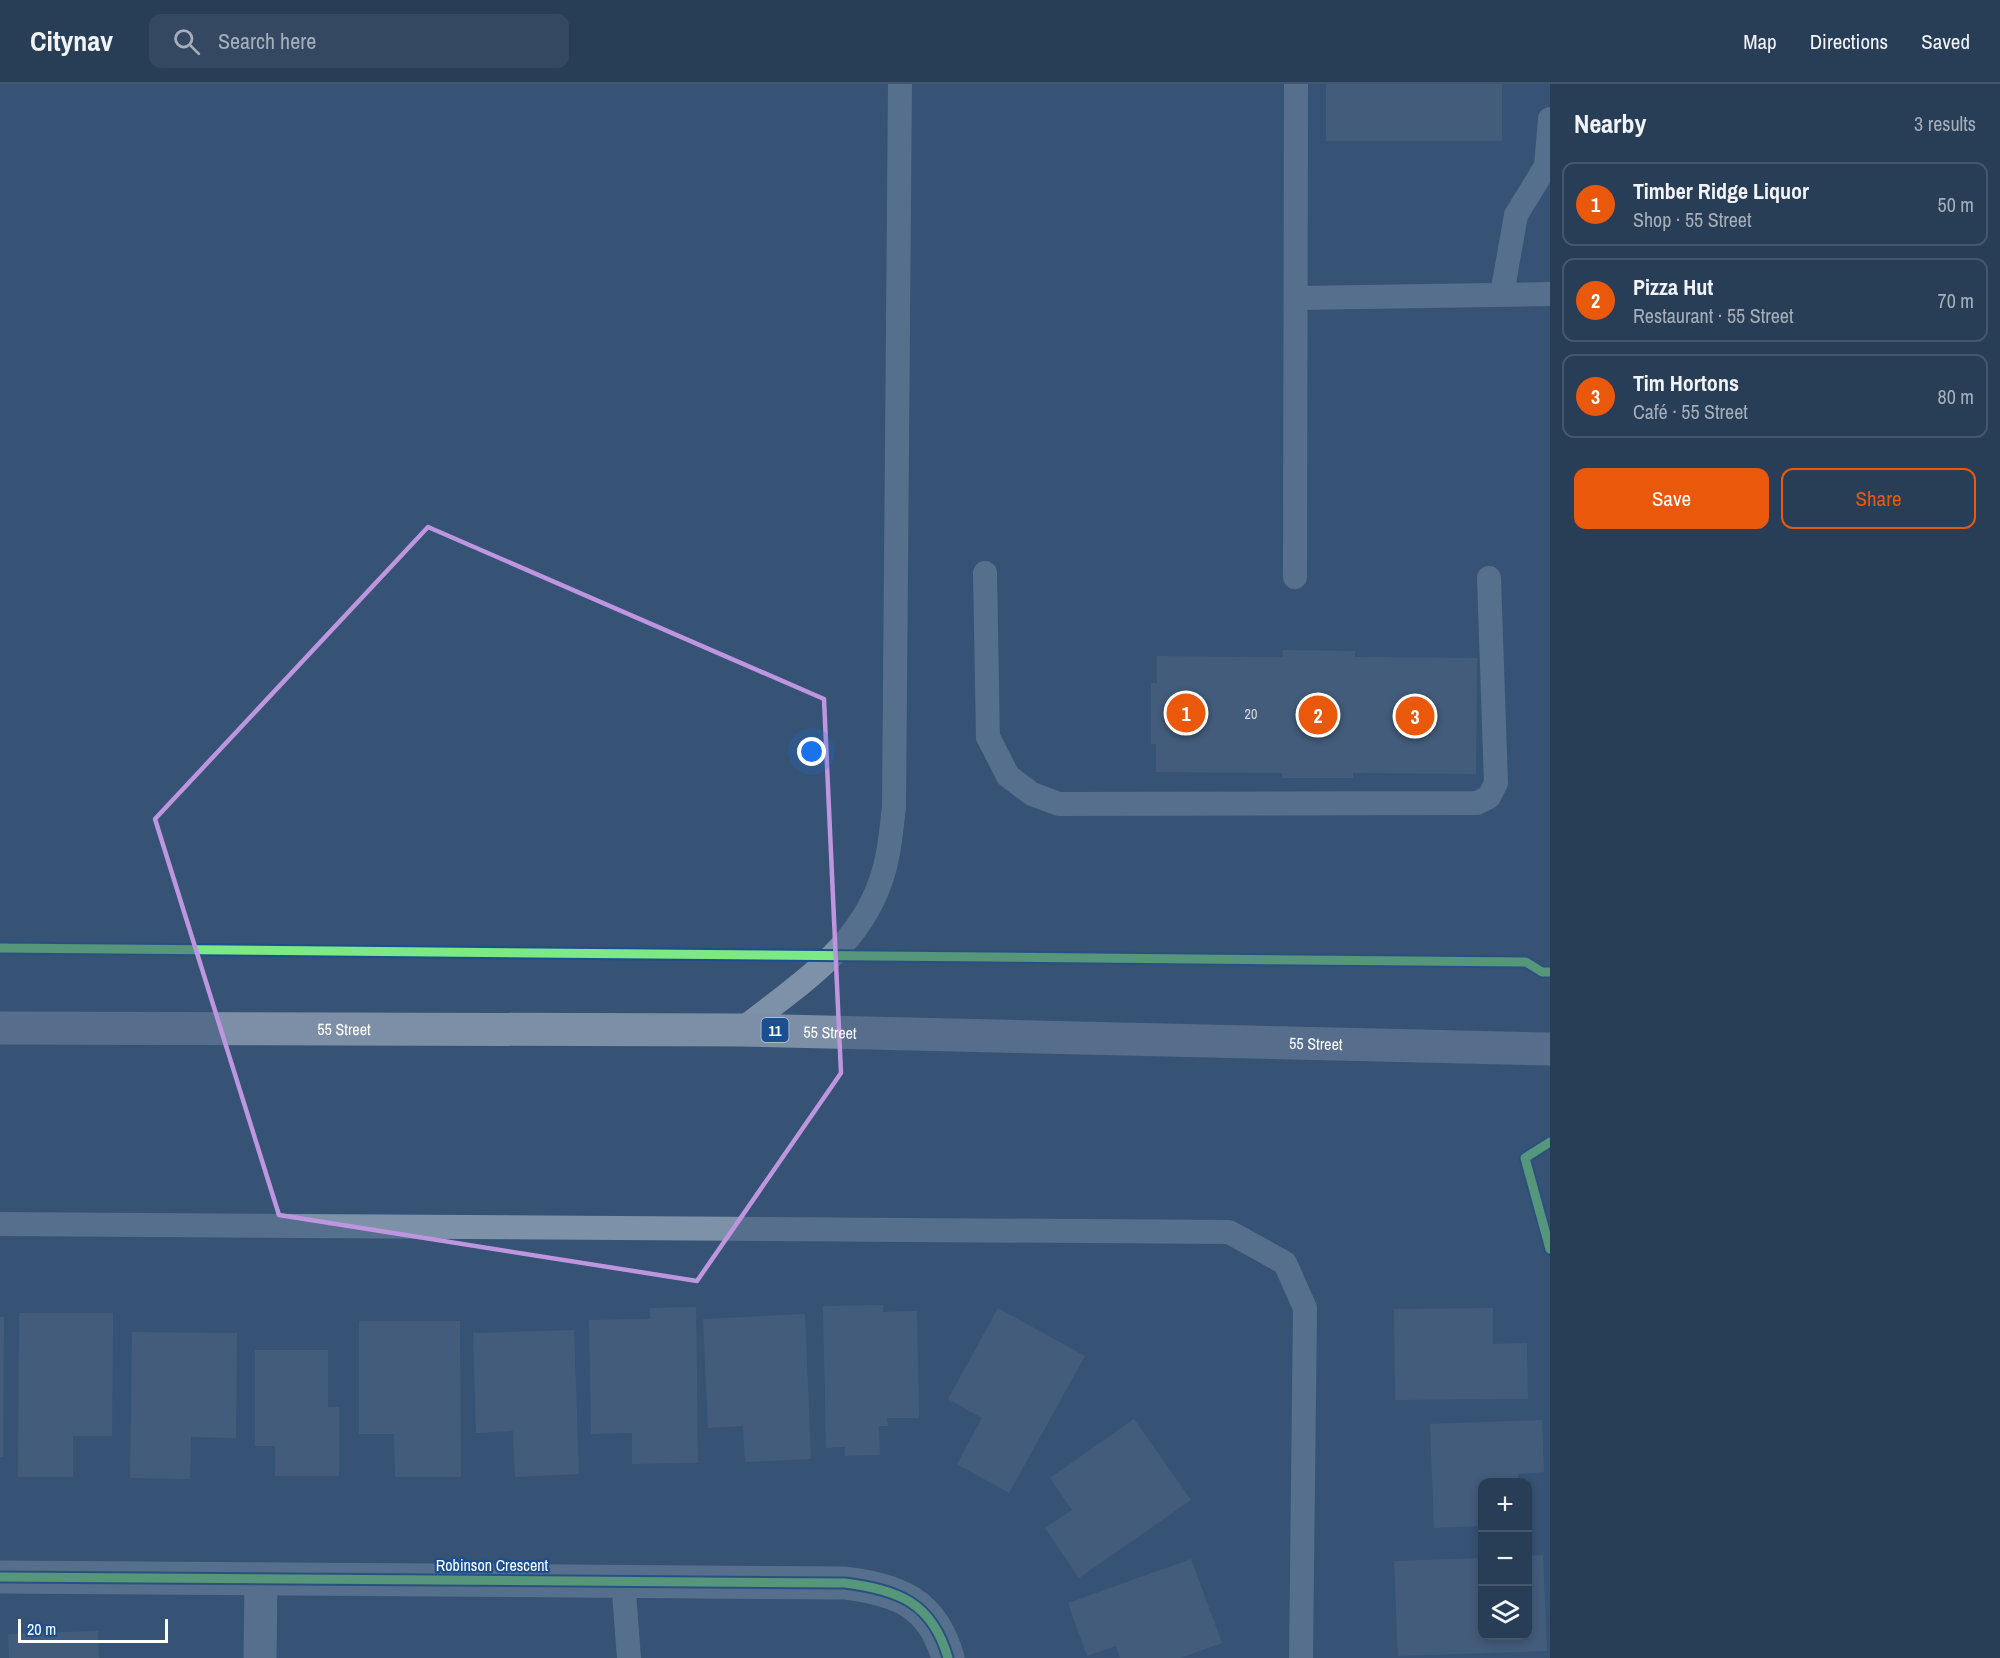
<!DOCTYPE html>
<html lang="en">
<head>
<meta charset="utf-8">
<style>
	body { margin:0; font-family:"Archivo Narrow",sans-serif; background:#344961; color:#f1f3f6 }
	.controls { position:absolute; right:18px; bottom:18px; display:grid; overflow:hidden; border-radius:12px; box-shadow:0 3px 9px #0003 }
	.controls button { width:54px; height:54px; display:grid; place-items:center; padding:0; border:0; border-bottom:2px solid #44576d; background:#283e57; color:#f1f3f6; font:30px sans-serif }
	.scale { position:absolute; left:18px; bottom:15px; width:150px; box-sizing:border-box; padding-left:6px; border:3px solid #fff; border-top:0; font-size:16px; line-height:21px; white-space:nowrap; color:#fff; -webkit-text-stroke:4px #1b4f8f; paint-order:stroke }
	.you { position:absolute; left:812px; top:668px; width:21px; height:21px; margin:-15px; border:4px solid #fff; border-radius:50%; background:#1a73e8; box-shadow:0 0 0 9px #1a73e833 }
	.badge { display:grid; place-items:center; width:39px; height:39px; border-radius:50%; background:#ea580c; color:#fff; font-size:20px; font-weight:700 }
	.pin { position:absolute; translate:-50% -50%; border:3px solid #fff; box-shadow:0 2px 6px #0006 }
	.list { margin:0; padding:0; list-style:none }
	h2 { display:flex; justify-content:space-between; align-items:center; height:78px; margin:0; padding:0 24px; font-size:26px }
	h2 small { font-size:20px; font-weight:400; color:#a5aeba }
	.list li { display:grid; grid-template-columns:39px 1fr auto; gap:18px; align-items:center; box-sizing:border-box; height:84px; margin:0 12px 12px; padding:0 12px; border:2px solid #44576d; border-radius:12px }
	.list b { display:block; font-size:22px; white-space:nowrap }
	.list p { margin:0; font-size:20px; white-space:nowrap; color:#a5aeba }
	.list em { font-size:20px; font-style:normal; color:#a5aeba }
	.actions { display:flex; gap:12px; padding:18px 24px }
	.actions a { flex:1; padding:14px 0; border:2px solid #ea580c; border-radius:12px; text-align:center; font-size:21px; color:#ea580c }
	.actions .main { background:#ea580c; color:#fff }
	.icon { flex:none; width:33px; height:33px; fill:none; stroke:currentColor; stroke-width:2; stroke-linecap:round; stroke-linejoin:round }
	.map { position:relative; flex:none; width:1550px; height:1574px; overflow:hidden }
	header { display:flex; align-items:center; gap:36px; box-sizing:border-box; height:84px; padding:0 30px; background:#283e57; border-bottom:2px solid #44576d }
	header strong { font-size:28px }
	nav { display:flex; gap:33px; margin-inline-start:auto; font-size:21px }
	.search { width:420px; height:54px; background:#344961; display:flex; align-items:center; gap:15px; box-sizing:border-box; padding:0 21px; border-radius:12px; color:#a5aeba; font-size:22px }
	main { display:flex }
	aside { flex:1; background:#283e57 }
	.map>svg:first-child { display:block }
	.building { fill:#526984 }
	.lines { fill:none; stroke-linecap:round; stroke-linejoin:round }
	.lane { stroke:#7d92a8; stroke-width:24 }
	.street { stroke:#7d92a8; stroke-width:33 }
	.primary { stroke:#7d8ea7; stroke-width:33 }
	.cycleway-casing { stroke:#1b4f8f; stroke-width:13 }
	.cycleway { stroke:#7ce984; stroke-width:9 }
	.marked { fill:none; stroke:#bd96df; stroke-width:4.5; stroke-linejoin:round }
	.labels { text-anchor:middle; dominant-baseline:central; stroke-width:4.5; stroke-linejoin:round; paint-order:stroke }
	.number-label { font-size:14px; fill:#d4dae0 }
	.shield { fill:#1b4f8f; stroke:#bbcadd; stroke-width:1.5 }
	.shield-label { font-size:15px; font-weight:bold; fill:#fff }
	.street-label { font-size:16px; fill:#fff; stroke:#1b4f8f }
</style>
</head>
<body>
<header>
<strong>Citynav</strong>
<div class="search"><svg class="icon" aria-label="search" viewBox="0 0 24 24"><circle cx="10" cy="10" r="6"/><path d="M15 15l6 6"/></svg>Search here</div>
<nav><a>Map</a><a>Directions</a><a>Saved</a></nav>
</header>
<main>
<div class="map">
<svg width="1550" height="1574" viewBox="0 0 1550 1574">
	<rect width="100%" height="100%" fill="#365274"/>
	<g class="building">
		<rect x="1326" y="0" width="176" height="57"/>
		<path d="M1283,566l72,1v6l122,1 -1,116 -123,-1v5h-71v-5l-126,-1v-28h-5v-61h6v-27l125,1z"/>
		<path d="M883,1221v7l34,-1 2,107h-32l1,8h-9l1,29 -35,1v-9l-19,1 -3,-142z"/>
		<path d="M696,1223l2,156 -66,1v-31l-41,1 -2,-114 61,-1v-11z"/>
		<path d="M998,1224l87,48 -76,137 -52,-29 25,-46 -34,-19z"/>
		<path d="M1493,1224v36l34,-1 1,56 -133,1 -1,-91z"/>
		<path d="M19,1229h94l-1,123h-39v41h-55z"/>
		<path d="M805,1230l6,145 -66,3 -2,-36 -35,2 -5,-109z"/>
		<path d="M0,1233h4l-1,140h-3z"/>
		<path d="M359,1237h101l1,156h-66l-1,-43h-35z"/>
		<path d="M574,1246l5,144 -64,3 -2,-46 -37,2 -3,-100z"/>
		<path d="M132,1248l105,1 -1,105 -45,-1 -1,42 -60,-1z"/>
		<path d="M255,1266h73v57h11v69h-64v-30h-20z"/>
		<path d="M1134,1335l57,81 -112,78 -34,-50 27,-18 -22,-32z"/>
		<path d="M1542,1336l2,52 -26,2v8h-36v44l-48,2 -4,-104z"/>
		<path d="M1543,1471l4,96 -149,5 -4,-95 88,-3v78h46v-80z"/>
		<path d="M1191,1475l31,84 -42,15h-60l-4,-12 -29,10 -19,-53z"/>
		<path d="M98,1547l1,27h-90l-1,-24z"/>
	</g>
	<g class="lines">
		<g class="lane">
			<path d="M1502,210l14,-79 30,-49 4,-47"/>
			<path d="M1297,214l253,-4"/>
			<path d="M985,489l3,164 20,39 24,18 27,10 418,-1 12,-6 7,-14 -7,-205"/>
			<path d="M1295,493l1,-493"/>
			<path d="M741,946c54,-43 115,-79 139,-147 9,-24 11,-51 14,-76l6,-723"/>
			<path d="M0,1140l1229,8 56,31 20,45 -4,350"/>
			<path d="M623,1496l6,78"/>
		</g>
		<g class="street">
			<path d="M0,1493l845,6c53,7 87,19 103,75"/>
			<path d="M260,1574l1,-79"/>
		</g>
		<path class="primary" id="s1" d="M0,944l741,2 809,19"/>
		<defs>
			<g id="cycleway">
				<path d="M0,864l1526,14 16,10h8"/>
				<path d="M1550,1058l-25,16 25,91"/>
				<path d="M0,1493l845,6c53,7 87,19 103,75"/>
			</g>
		</defs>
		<use href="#cycleway" class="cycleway-casing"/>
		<use href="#cycleway" class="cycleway"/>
	</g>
	<path d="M0 0H1550V1574H0ZM428,443l396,172 17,374 -144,208 -418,-66 -124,-396z" fill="#365274" fill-opacity=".55" fill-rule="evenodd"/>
	<path class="marked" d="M428,443l396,172 17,374 -144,208 -418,-66 -124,-396z"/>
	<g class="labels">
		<g class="number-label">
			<text x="1251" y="630">20</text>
		</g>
		<rect class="shield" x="761.5" y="934" width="27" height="24" rx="4.5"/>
		<g class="shield-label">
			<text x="775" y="946">11</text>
		</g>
		<g class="street-label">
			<text stroke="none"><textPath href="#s1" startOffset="344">55 Street</textPath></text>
			<text stroke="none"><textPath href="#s1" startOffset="830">55 Street</textPath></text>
			<text stroke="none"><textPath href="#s1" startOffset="1316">55 Street</textPath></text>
			<text x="492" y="1481">Robinson Crescent</text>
		</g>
	</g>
</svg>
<div class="controls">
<button>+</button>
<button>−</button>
<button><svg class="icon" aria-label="layers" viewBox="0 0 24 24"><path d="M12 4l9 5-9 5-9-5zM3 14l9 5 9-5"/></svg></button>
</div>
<div class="scale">20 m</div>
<div class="you"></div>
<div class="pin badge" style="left:1186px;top:629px">1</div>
<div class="pin badge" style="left:1318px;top:631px">2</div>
<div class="pin badge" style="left:1415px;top:632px">3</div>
</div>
<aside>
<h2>Nearby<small>3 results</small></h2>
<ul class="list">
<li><span class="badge">1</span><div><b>Timber Ridge Liquor</b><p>Shop · 55 Street</p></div><em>50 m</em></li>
<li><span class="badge">2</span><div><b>Pizza Hut</b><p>Restaurant · 55 Street</p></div><em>70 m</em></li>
<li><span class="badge">3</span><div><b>Tim Hortons</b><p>Café · 55 Street</p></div><em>80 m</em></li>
</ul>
<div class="actions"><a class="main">Save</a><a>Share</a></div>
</aside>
</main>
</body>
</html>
